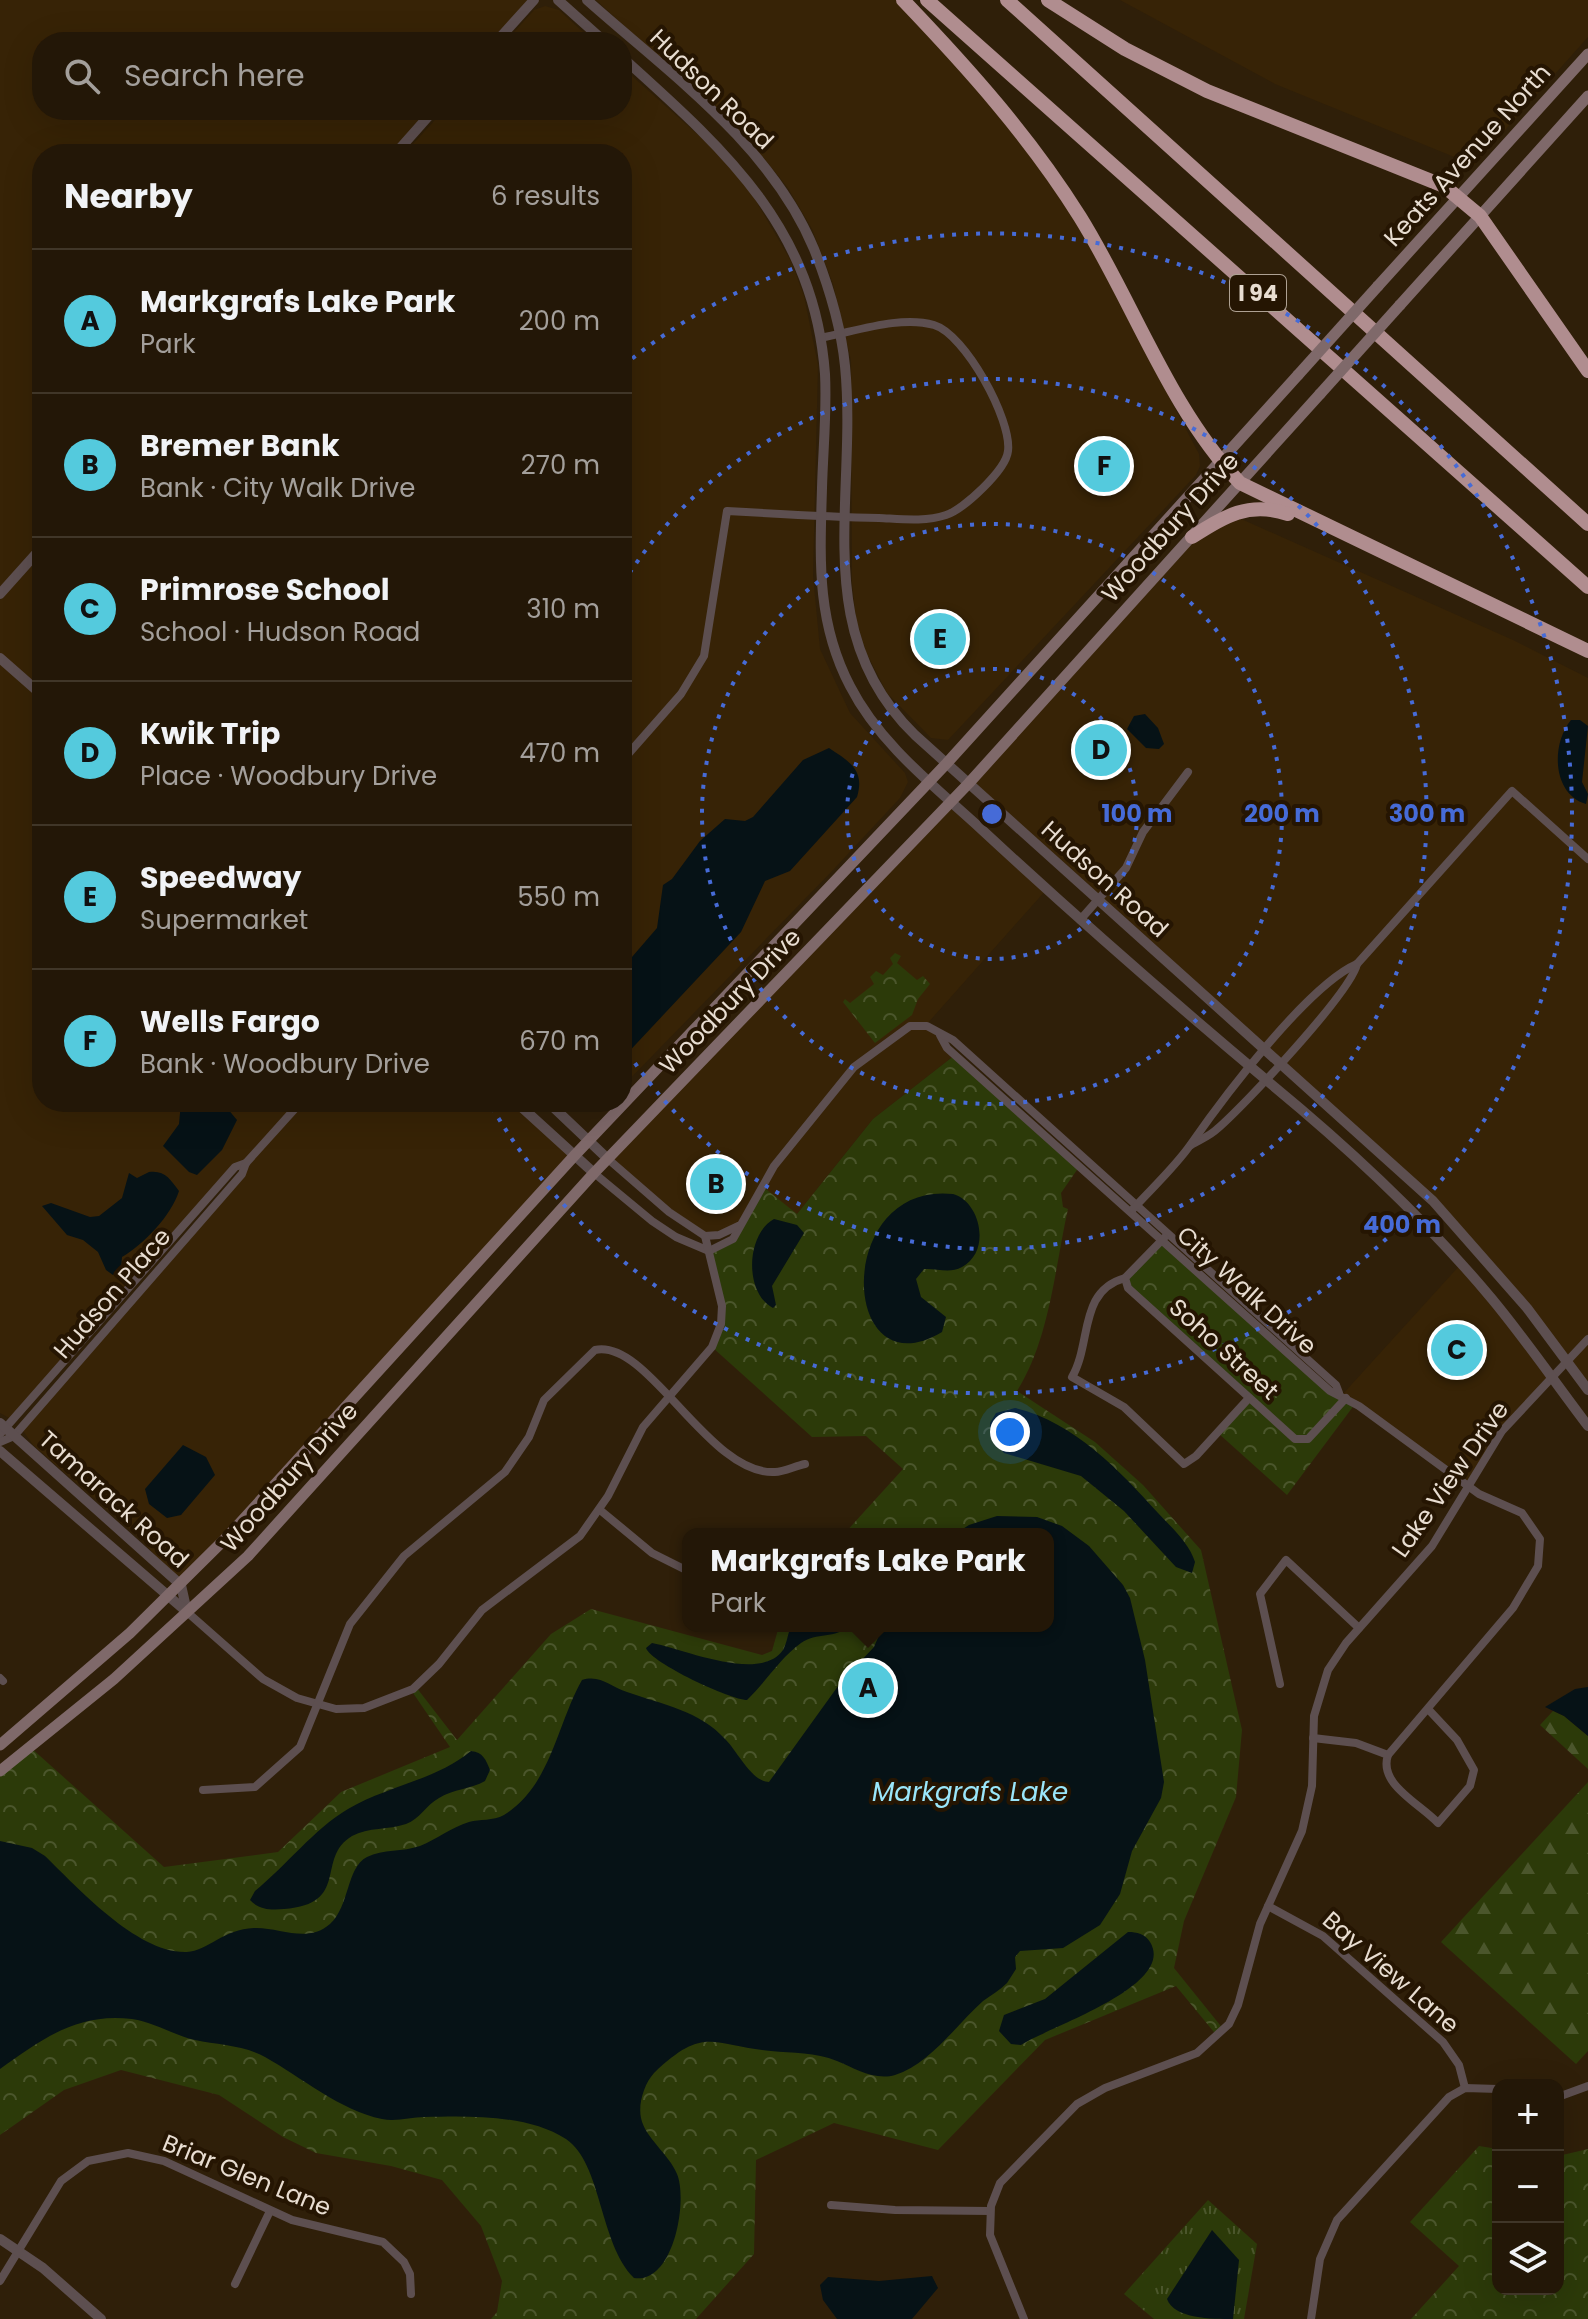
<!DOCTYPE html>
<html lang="en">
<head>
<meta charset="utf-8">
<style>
	body { margin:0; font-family:Poppins,sans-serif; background:#2f2415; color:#f1f3f6 }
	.controls { position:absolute; right:24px; bottom:24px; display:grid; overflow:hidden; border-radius:16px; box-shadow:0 8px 32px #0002 }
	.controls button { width:72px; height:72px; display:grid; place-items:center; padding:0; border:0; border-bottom:2px solid #403628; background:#231707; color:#f1f3f6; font:40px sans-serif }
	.you { position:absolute; left:1010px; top:1432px; width:28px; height:28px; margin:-20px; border:6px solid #fff; border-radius:50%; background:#1a73e8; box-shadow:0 0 0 12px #1a73e833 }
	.badge { display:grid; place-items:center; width:52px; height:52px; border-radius:50%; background:#54cadd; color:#111; font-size:26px; font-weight:700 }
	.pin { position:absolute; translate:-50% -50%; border:4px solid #fff; box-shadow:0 2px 8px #0006 }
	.popup { position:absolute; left:682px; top:1528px; width:372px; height:104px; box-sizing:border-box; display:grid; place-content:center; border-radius:16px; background:#231707; filter:drop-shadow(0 2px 6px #0005); font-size:26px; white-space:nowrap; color:#a39f9b }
	.popup b { font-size:30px; color:#f1f3f6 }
	.popup::after { content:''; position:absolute; left:50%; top:100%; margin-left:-16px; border:16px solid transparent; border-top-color:#231707 }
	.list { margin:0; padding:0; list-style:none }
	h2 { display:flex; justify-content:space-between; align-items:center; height:104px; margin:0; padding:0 32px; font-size:34px }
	h2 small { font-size:26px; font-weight:400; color:#a39f9b }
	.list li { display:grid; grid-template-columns:52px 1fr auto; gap:24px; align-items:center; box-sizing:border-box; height:144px; padding:0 32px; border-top:2px solid #403628 }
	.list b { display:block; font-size:30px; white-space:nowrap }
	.list p { margin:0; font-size:26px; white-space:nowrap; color:#a39f9b }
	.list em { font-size:26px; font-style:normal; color:#a39f9b }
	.icon { flex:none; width:44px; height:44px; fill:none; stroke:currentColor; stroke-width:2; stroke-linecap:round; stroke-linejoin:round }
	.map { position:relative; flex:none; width:1588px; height:2319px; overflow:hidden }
	.search { position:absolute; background:#231707; box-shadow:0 8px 32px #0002; left:32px; top:32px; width:600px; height:88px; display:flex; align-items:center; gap:20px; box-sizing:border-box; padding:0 28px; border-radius:32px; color:#a39f9b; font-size:30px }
	.panel { position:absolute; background:#231707; box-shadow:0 8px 32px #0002; left:32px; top:144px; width:600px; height:968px; border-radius:32px }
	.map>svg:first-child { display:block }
	.built { fill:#372306 }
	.grass { fill:url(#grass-tufts) }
	.forest { fill:url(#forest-firs) }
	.park { fill:url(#park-crowns) }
	.water { fill:#061216 }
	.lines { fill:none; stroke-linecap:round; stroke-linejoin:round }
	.minor { stroke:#5d4f50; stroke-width:8 }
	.tertiary { stroke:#5d4f50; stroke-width:10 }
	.secondary { stroke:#7f696a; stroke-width:11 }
	.motorway { stroke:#b08d8f; stroke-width:14 }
	.secondary-bridge { stroke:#7f696a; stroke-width:11 }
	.ring { fill:none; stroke:#466bd7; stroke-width:4; stroke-dasharray:4 8 }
	.labels { text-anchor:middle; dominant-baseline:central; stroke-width:8; stroke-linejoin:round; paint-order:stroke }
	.shield { fill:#251502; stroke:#aea193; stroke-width:2 }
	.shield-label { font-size:22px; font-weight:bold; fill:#e8ddd1 }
	.street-label { font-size:24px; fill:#e8ddd1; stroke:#251502 }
	.water-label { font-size:26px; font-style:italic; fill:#9ae6fa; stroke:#251502 }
	.centre { fill:#466bd7; stroke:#251502; stroke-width:4 }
	.ring-label { font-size:24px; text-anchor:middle; font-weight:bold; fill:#466bd7; stroke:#251502; stroke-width:8; stroke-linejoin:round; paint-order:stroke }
</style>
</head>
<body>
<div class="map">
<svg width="1588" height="2319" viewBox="0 0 1588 2319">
	<defs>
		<pattern id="grass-tufts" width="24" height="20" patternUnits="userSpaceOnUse" patternTransform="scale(2)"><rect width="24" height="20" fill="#2c3a09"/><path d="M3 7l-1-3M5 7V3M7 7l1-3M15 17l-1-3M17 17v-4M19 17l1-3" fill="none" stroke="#4b562c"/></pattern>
		<pattern id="forest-firs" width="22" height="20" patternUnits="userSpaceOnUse" patternTransform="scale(2)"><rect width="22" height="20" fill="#2c3a09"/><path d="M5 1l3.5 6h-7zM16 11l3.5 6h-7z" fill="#4b562c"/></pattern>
		<pattern id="park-crowns" width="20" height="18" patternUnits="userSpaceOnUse" patternTransform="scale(2)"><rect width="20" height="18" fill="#2c3a09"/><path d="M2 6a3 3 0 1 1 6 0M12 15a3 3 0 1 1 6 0" fill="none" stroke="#4b562c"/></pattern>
	</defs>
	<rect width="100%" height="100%" fill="#2f1f09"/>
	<g class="built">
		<path d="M0,0h534l-38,42h-454v68h392l-39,44h-353v948h474l59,53 -394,430 -43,-49 -105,-91 -12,-17 195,-224 29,-41 -10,5 -224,251 -11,-6z"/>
		<path d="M596,0h301l87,92 92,127 123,235 1,12 -4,9 -248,265 -17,-2 -44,-45 -21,-41 -10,-33 -4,-37 -1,-221 -18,-77 -21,-55 -24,-41 -37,-46z"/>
		<path d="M1120,0h468v37l-114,128 -199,-81z"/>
		<path d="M545,6l14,4 35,32h-89l29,-32z"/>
		<path d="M622,67l93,83 34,39 42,72 13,35 14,69 -5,210 7,74 30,64 55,60 3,9 -8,16 -66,71 -212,218v-933h-218l40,-44h178z"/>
		<path d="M1230,514l283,126 75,38v712l-125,-157 -494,-450 223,-246z"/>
		<path d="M951,802l96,87 -121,136 29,30 -82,64 -76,95 -57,10 -35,12 -97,-77z"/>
		<path d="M1461,1264l91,114 -46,49 -38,57 -126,-89z"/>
	</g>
	<path class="grass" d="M1208,2200l49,44 -13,75h-90l-30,-25z"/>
	<g class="forest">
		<path d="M1553,1711l11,5 24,20v33l-48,-44z"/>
		<path d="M1588,1782v269l-12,13 -135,-122z"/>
	</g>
	<g class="park">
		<path d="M895,953l6,3 -4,7 20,17 6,-4 7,8 -12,15 -6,16 -37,28 -32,-41 2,-3 5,4 24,-19 -4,-7 6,-6 7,4 10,-11 -3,-6z"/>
		<path d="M955,1055l124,112 -18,26 2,14 5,2c-13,57 -18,130 -51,182l78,51 48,43 58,65 41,180 -6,67 -52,124 -10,47 50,62 -6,7 -42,-51 -131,54 -107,110 -104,-27 -78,37 -2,94 -58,65h-205l6,-7 5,-31 -21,-55 -39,-46 -51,-14 -75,-13 -33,-16 -64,-42 -98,-25 -57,20 -64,45v-364l30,-24 134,120 114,-15 63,-60 109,-45 -39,-57 5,-3 41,53 94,-106 40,-25 171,46 10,-4 7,-25h269v-92h-204l59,-65 -37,-33 -54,1 -100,-90 9,-23 -12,-73 24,-12 29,-53 35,28 76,-95z"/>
		<path d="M1162,1241l168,150 25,13 -68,91 -69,-62 30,-35 -118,-107 -2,-14z"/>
		<path d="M1479,2146l19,3v140h60v-133l30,-7v170h-177l48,-53 -49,-44z"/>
	</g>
	<g class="water">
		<path d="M1145,714l13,14 6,16 -5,5 -13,-1 -19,-19 7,-13z"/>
		<path d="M1571,720h9l8,6 -6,56 6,12 -2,10c-34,-10 -35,-60 -15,-84z"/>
		<path d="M829,748c21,14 36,22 28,49l-67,74 -25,10 -24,51 -119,127v-81l10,-21 25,-29 6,-43 9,-6 28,-38 25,-22 20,2 8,-4 50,-57z"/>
		<path d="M181,1102h41l15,18 -15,30 -25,25 -8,-3 -26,-26 16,-22z"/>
		<path d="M149,1172c16,-2 21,7 30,19 -8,25 -35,53 -57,66l-1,12 -8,6 -7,-5 -8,-18 -15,-12 -16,-5 -25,-29 9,-3 39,14 9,-1 23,-18 7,-25 8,5z"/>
		<path d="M953,1194c27,7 39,57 9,73 -13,7 -25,1 -38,2l-8,10 5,18 25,20 -4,15c-103,62 -109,-151 11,-138z"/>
		<path d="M774,1219l23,6 7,8 -32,53 4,19 -3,3c-29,-15 -27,-74 1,-89z"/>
		<path d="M1015,1408c59,14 104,62 143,105 14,15 31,30 37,49l-3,11 -16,-6 -52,-56 -43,-35 -77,-23 -14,-17v-13l6,-10z"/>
		<path d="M183,1445l23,12 9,18 -34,40 -14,3 -18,-14 -4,-15z"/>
		<path d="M997,1516l40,1 25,9 27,20 34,39 7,13 15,62 19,122 -3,16 -29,53 -12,43 -20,31 -37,23 -43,3 -5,6 1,12 -9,14c-7,7 -16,12 -24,18 -26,23 -53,63 -88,74 -20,6 -41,-7 -58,-14 -22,-9 -44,-8 -66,-10 -58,-5 -66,-27 -117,22 -10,11 -16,31 -13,45 4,20 28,36 36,56 11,26 -3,110 -43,104 -35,-35 -32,-115 -68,-139 -39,-25 -98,-23 -142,-22 -13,0 -28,5 -42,2 -41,-8 -81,-42 -117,-62 -21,-12 -47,-12 -70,-17 -22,-5 -41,-18 -63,-21 -55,-7 -91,21 -132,50v-228l32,7 13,8c33,32 93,98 142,96 20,-1 37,-23 67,-24 26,-1 53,16 76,-4 20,-18 16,-56 37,-67 16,-8 36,-5 53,-11 17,-7 32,-19 49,-24 11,-3 24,-1 35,-7 47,-29 53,-91 78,-135 18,-6 29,7 45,12 36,13 72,18 99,48 11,11 26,42 43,42l72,-100 33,-35 9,-21h165v-92h-93l14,-9z"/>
		<path d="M791,1626h58c-13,13 -33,6 -48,17 -21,15 -35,39 -54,57 -16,0 -96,-37 -101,-52l6,-5c32,6 108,40 131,7 4,-7 5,-17 8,-24z"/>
		<path d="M1588,1687v49l-24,-20 -19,-9 30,-18z"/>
		<path d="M471,1751c12,1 15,9 19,19l-5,11c-14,8 -32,8 -46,17 -13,7 -19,21 -33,26 -17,6 -38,3 -54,12 -37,22 -1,68 -68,73 -13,1 -25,1 -34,-9l5,-9c31,-25 59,-62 93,-82 39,-23 88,-29 123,-58z"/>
		<path d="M1128,1932c9,0 17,2 22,10 27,44 -102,85 -129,103l-10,-1 -12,-13 5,-16 41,-16z"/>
		<path d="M1212,2230l27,30 -6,59c-21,0 -59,0 -66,-20z"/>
		<path d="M932,2276l6,12 -26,31h-75l-14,-19 -3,-15 8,-8 51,4z"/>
	</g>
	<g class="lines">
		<g class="minor">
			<path d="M622,761l59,-67 23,-38 23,-145c51,3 102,6 152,7 22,1 46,4 67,-3 18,-6 60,-45 62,-64 4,-31 -43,-117 -74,-126 -34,-10 -80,7 -114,13"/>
			<path d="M1080,920l46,-52 17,-36 45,-60"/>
			<path d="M940,1035l7,13 383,343 29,15 120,88 43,19 18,26 -2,27 -25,42 -125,147c-10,29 31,48 50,68l32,-37 4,-16 -17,-30 -29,-31"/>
			<path d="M1191,1145c8,-5 19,-9 26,-16 27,-23 134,-137 140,-165"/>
			<path d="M594,1173l58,48 24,16 33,14 24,-12 41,-73 80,-99 56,-41h17l26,14 383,345 3,8"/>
			<path d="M1133,1209c19,-21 42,-42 58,-65 32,-46 117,-159 166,-180l155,-173 76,68"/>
			<path d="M705,1236l14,-1 19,-9"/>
			<path d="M1164,1238l-39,40 3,10 167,151h13l38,-41"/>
			<path d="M1125,1278c-47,13 -33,65 -53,99l52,30 60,57 12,-8 53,-58"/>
			<path d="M0,1434l235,-267 11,-4"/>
			<path d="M0,1442l14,-6 228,-262 4,-11 55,-61"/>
			<path d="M600,1510l52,43 36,18"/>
			<path d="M187,1612l76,67 34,19 39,11 28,-1 49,-19 26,-25 43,-54 98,-74 28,-40 35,-69 69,-80 9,-23 1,-18 -17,-70 -36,-24 -61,-53"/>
			<path d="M0,1678l3,3"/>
			<path d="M1280,1684l-20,-90 26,-34 73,68"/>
			<path d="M1313,1738l43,5 32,12"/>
			<path d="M203,1790l52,-3 45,-40 50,-123 54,-68 101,-84 24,-35 15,-37 51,-50c53,-12 114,126 180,122 9,0 20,-6 30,-8"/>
			<path d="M1268,1906l55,30 120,106 16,23 6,23"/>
			<path d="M1558,2097l30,-11"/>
			<path d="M831,2205l64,5 95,1"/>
			<path d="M0,2281l61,-100 27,-20 40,-8 36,8 128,59 91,22 21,20 6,12 1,20"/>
			<path d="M235,2284l35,-73"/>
			<path d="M1024,2319l-34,-84 1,-29 9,-23 77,-79 28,-16 92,-35 32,-29 9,-19 22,-81 42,-93 10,-45 2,-70 14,-46 18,-27 86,-97 70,-115 86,-92"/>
			<path d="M1311,2319l9,-60 17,-39 112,-123 16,-9 33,1"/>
		</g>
		<g class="tertiary">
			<path d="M558,0l47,42"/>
			<path d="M587,0c82,73 184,145 227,249 15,38 27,77 31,117 13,132 -37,265 70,369l518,466 94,107 61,82"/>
			<path d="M496,42l38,-42"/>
			<path d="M622,57c102,92 192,170 203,317 2,38 -2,76 -3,114 -2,70 -6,133 28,198 29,57 83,99 130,142 95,88 192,173 291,256 79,65 156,137 221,215 34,41 64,85 96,127"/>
			<path d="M395,154l39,-44"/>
			<path d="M0,594l42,-47"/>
			<path d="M0,658l42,37"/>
			<path d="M516,1102l78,71"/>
			<path d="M548,1102l60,57"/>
			<path d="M0,1423l181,162 6,27"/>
			<path d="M0,1451l187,161"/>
			<path d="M0,2239l43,29 58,51"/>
		</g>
		<g class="secondary">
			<path d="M1378,286l210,-232"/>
			<path d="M1400,305l188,-209"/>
			<path d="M0,1745l130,-112 99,-98 346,-380 372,-392 351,-388"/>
			<path d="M0,1771l114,-92 134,-123 346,-383 375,-390 351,-389"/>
		</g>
		<g class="motorway">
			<path d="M903,0c65,68 127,137 177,217 54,87 89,191 160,266l348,168"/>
			<path d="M927,0l661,587"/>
			<path d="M1007,0l581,524"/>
			<path d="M1048,0l77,49 82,42 237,95 36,30 108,155"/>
			<path d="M1192,537c32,-21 57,-36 96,-23"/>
		</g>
		<g class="secondary-bridge">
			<path d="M1298,375l80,-89"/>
			<path d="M1320,394l80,-89"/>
		</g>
	</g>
	<g class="ring">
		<circle cx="992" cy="814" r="145"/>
		<circle cx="992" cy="814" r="290"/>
		<path d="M623 583A435 435 0 1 1 623 1045"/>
		<path d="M623 366A580 580 0 1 1 490 1104"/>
	</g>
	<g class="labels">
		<rect class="shield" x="1230" y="275" width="56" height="36" rx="6"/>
		<g class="shield-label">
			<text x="1258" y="293">I 94</text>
		</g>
		<g class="street-label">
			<text transform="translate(712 89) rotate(44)">Hudson Road</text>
			<text transform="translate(1467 155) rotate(-48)">Keats Avenue North</text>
			<text transform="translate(1170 527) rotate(-48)">Woodbury Drive</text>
			<text transform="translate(1105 879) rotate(42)">Hudson Road</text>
			<text transform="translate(730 1001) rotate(-46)">Woodbury Drive</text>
			<text transform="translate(1247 1290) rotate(42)">City Walk Drive</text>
			<text transform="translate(112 1293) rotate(-49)">Hudson Place</text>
			<text transform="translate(1224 1349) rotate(42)">Soho Street</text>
			<text transform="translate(289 1477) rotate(-48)">Woodbury Drive</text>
			<text transform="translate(1450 1479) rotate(-55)">Lake View Drive</text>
			<text transform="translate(114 1499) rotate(42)">Tamarack Road</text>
			<text transform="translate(1391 1972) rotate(41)">Bay View Lane</text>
			<text transform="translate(247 2175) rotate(22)">Briar Glen Lane</text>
		</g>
		<g class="water-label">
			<text x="970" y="1792">Markgrafs Lake</text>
		</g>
	</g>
	<circle cx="992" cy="814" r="12" class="centre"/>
	<g class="ring-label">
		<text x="1137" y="822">100 m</text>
		<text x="1282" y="822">200 m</text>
		<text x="1427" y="822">300 m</text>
		<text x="1402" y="1233">400 m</text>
	</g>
</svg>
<div class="controls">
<button>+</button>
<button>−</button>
<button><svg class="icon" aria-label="layers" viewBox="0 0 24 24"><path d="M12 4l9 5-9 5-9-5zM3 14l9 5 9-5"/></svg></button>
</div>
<div class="you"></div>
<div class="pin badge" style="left:868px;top:1688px">A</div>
<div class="popup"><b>Markgrafs Lake Park</b>Park</div>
<div class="pin badge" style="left:716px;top:1184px">B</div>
<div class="pin badge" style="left:1457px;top:1350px">C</div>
<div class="pin badge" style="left:1101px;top:750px">D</div>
<div class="pin badge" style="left:940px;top:639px">E</div>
<div class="pin badge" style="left:1104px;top:466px">F</div>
<div class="search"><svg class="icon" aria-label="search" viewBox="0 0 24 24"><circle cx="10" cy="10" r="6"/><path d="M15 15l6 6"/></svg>Search here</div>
<section class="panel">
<h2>Nearby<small>6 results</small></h2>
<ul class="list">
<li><span class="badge">A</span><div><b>Markgrafs Lake Park</b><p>Park</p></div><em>200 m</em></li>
<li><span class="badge">B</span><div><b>Bremer Bank</b><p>Bank · City Walk Drive</p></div><em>270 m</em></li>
<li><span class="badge">C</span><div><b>Primrose School</b><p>School · Hudson Road</p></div><em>310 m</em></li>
<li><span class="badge">D</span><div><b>Kwik Trip</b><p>Place · Woodbury Drive</p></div><em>470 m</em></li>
<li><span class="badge">E</span><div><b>Speedway</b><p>Supermarket</p></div><em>550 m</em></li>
<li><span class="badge">F</span><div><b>Wells Fargo</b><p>Bank · Woodbury Drive</p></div><em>670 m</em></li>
</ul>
</section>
</div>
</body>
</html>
